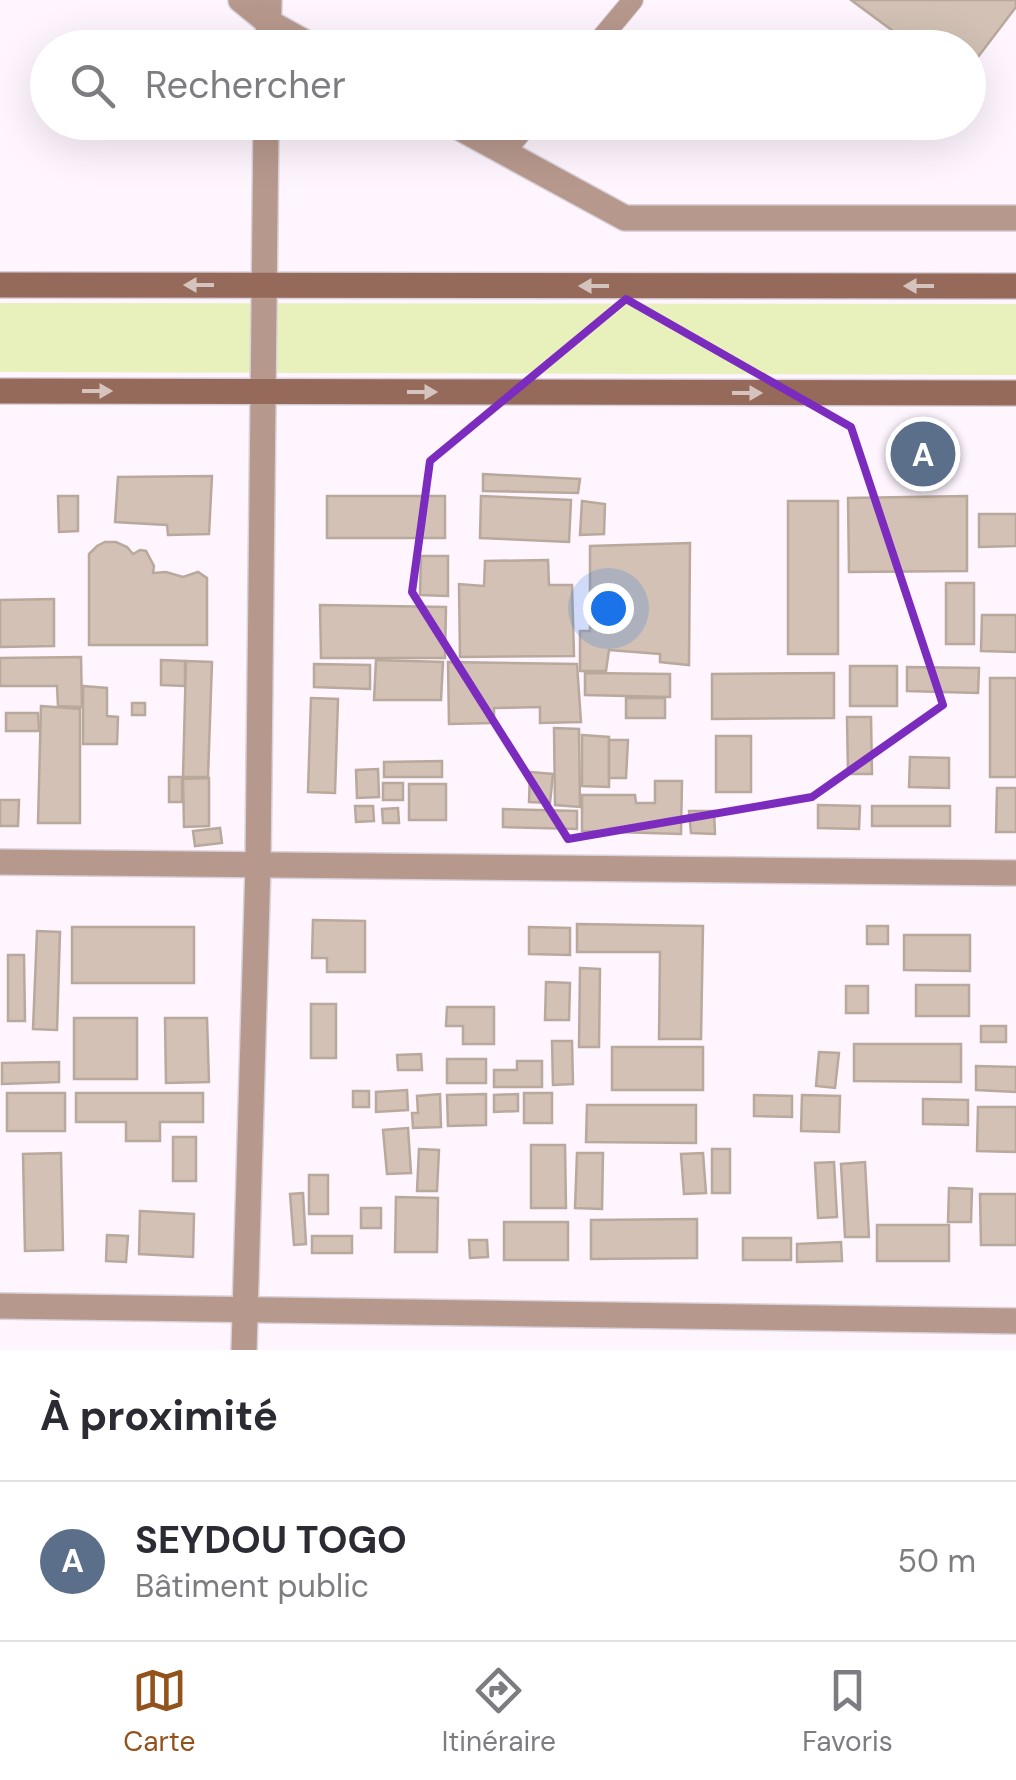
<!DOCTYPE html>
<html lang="fr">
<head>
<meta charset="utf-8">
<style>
	body { margin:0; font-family:"DM Sans",sans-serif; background:#f2f2f3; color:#2b2b33 }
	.you { position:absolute; left:608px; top:608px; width:35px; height:35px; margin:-25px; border:8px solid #fff; border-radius:50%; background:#1a73e8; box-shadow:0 0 0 15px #1a73e833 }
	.badge { display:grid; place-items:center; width:65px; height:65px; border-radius:50%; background:#92521c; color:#fff; font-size:32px; font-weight:700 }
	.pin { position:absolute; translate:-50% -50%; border:5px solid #fff; box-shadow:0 2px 10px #0006 }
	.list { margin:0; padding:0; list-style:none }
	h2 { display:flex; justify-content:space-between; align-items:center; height:130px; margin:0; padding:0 40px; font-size:42px }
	h2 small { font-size:32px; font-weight:400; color:#7c7c81 }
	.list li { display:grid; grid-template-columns:65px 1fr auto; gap:30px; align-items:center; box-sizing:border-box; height:160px; padding:0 40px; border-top:2px solid #e1e1e2 }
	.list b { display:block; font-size:38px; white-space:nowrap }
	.list p { margin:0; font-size:32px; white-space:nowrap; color:#7c7c81 }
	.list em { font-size:32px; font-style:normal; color:#7c7c81 }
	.icon { flex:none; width:55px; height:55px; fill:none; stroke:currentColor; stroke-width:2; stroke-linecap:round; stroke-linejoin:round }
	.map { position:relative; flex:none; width:1016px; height:1350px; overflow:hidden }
	.search { position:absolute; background:#fff; box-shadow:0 10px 40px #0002; left:30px; right:30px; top:30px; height:110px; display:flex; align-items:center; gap:25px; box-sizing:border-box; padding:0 35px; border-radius:55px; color:#7c7c81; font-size:38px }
	.sheet { height:290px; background:#fff }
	nav { display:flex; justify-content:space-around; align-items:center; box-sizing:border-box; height:140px; border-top:2px solid #e1e1e2; background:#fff; font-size:28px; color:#7c7c81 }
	nav a { display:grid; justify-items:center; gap:5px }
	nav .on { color:#92521c }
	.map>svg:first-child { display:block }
	.green { fill:#e8f0bc }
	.building { fill:#d2c1b4; stroke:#b9a89c; stroke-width:2.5 }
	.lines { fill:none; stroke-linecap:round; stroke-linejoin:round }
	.lane-casing { stroke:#dad2da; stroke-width:22 }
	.street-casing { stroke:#dad2da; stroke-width:28 }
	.secondary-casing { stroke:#dad2da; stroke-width:28 }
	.lane { stroke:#b7988d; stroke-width:20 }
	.street { stroke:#b7988d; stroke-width:25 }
	.secondary { stroke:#966a5a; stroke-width:25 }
	.oneway { fill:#d5c3bd }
	.marked { fill:none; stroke:#7b2cbf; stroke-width:8; stroke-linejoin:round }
</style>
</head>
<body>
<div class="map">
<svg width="1016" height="1350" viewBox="0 0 1016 1350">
	<rect width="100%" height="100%" fill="#fef5fe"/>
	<path class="green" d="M0,303l1016,1v71l-1016,-3z"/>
	<g class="building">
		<path d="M851,0h165v7l-48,63v-22h-52z"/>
		<path d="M483,474l97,5 -2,14 -95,-2z"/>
		<path d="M212,476l-3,58 -41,1 -1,-10 -52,-3 3,-45z"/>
		<path d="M58,496h20v35l-19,1z"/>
		<rect x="327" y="496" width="118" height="42"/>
		<path d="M481,496l90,4 -2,42 -89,-4z"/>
		<path d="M967,496v75l-118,1 -1,-74z"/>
		<path d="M582,501l23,3 -1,30 -24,1z"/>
		<rect x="788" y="501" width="50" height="153"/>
		<path d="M979,514h37v32l-37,1z"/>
		<path d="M105,542h11l11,5 6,7 7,-4 6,1 8,15 -1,7 13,-1 17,5 15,-5 9,6v67h-118v-91l8,-8z"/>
		<path d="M690,543l-1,122 -29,-3v-8l-51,-4 -3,21h-26v-40h10v-85z"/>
		<path d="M421,556h27v40l-28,-1z"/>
		<path d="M548,560l1,25h23l2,71 -114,1 -1,-73 25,2 1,-25z"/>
		<rect x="946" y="583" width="28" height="61"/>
		<path d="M54,599v47l-54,1v-47z"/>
		<path d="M320,605l126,2 -1,51h-124z"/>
		<path d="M982,615h34v37l-35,-1z"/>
		<path d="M81,657l1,50 -24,-1 -1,-20h-57v-28z"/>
		<path d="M161,660l24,1v25l-24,-1z"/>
		<path d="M376,660l67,2 -2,38h-67z"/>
		<path d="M186,661l26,1 -4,115h-25z"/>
		<path d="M448,662l129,2 4,58 -41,1v-16l-46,1v15l-45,1z"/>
		<path d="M314,664l56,1v24l-56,-2z"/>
		<rect x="850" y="666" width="47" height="40"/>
		<path d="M907,667l72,1 -1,25 -71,-2z"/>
		<path d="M585,673l85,1v23l-85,-2z"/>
		<path d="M834,673v45l-122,1v-45z"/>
		<rect x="990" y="678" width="26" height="99"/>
		<path d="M83,686l24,2v28l11,1 -1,27h-34z"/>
		<path d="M311,698l27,1 -3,94 -27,-1z"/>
		<rect x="626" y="698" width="39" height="20"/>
		<rect x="132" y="703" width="13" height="12"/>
		<path d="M41,706l39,3v114h-42z"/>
		<path d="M6,713h32l1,18h-33z"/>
		<path d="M847,717h24l1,57h-24z"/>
		<path d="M554,728l25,1 1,78 -25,-2z"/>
		<path d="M582,735l27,2v50l-27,-1z"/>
		<rect x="716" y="736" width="35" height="56"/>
		<path d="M609,740h19l-2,38h-17z"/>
		<path d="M910,757l39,1v30l-40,-1z"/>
		<path d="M442,761v16h-58v-15z"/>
		<path d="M378,769l1,28 -22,1 -1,-28z"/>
		<path d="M530,772l23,2 -3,29 -21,-1z"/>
		<rect x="169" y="777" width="13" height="25"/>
		<path d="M209,778v48l-25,1 -1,-48z"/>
		<path d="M655,781h27l-1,53 -99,-3v-36h53l1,8h19z"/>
		<rect x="383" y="783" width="20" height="17"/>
		<rect x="409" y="784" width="37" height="36"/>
		<path d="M997,788h19v44h-20z"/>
		<path d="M0,800h19l-1,26h-18z"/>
		<path d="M818,805l42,1 -1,23 -41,-1z"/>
		<path d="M355,806h18l1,15 -18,1z"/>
		<rect x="872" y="806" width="78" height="20"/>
		<path d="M398,808l1,15h-16l-1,-14z"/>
		<path d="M503,809l74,2v18l-74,-2z"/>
		<path d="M689,811h25l1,23 -24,-1z"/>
		<path d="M220,828l2,15 -27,3 -2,-15z"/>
		<path d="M313,920l52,1v51h-38v-14h-15z"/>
		<path d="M577,924l126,2 -2,113h-42l1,-87h-83z"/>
		<rect x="867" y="926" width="21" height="18"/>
		<rect x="72" y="927" width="122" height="56"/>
		<path d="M529,927l41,1v27l-41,-1z"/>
		<path d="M37,931l23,1 -3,98 -24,-1z"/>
		<path d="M904,935h66v36l-66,-1z"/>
		<path d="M8,955h16l1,66h-17z"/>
		<path d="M580,968l20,1 -1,78h-20z"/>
		<path d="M546,982l24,1 -1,37h-24z"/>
		<rect x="916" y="985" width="53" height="31"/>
		<rect x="846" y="986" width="22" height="27"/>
		<rect x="311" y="1004" width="25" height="54"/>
		<path d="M447,1007h47v37h-31v-18h-17z"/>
		<rect x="74" y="1018" width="63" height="61"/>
		<path d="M165,1018h42l2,64 -43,1z"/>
		<rect x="981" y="1026" width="25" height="16"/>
		<path d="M552,1041h20l1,43 -20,1z"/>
		<path d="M854,1044h107v38l-107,-1z"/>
		<rect x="612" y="1047" width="91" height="43"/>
		<path d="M819,1052l20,1 -4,35 -19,-2z"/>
		<path d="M421,1054l1,16h-24l-1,-15z"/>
		<rect x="447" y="1059" width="39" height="24"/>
		<path d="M517,1061h25v26h-48v-17h23z"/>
		<path d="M59,1062v20l-57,2v-21z"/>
		<path d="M976,1066l40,1v25l-40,-2z"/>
		<path d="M407,1090l1,20 -32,2v-20z"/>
		<rect x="353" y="1091" width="16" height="16"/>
		<rect x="7" y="1093" width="58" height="38"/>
		<path d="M76,1093h127v29h-43v19h-34v-19h-50z"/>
		<rect x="524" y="1093" width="28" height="30"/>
		<path d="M440,1094l1,33 -28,1 -1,-15h6l-1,-17z"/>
		<path d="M486,1094v31l-38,1 -1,-31z"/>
		<path d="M518,1094v17l-24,1v-17z"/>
		<path d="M754,1095l38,1v21l-38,-1z"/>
		<path d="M802,1095l38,1 -1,36 -38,-1z"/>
		<path d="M923,1099l45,1v25l-45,-1z"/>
		<path d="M587,1105h109v38l-110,-1z"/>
		<path d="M978,1107h38v45l-39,-1z"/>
		<path d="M408,1128l3,45 -24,1 -4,-44z"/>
		<rect x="173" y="1137" width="23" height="44"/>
		<path d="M531,1145h34l1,63h-35z"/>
		<path d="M419,1149l20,1 -2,41h-20z"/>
		<rect x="712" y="1149" width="18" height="44"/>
		<path d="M61,1153l2,97 -38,1 -2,-97z"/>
		<path d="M577,1153h26l-1,56 -27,-1z"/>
		<path d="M703,1153l3,40 -22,1 -3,-40z"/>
		<path d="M834,1162l3,55 -19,1 -3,-55z"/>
		<path d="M865,1162l4,75h-24l-4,-73z"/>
		<rect x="309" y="1175" width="19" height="39"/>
		<path d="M949,1188l23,1 -1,33h-23z"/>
		<path d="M303,1193l3,51 -12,1 -4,-51z"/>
		<path d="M980,1194h36v51h-35z"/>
		<path d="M396,1197l42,1 -1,54h-42z"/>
		<rect x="361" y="1208" width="20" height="20"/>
		<path d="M140,1211l54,3 -1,43 -54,-3z"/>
		<path d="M697,1219v39l-106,1v-39z"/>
		<rect x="504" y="1222" width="64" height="38"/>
		<rect x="877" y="1225" width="72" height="36"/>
		<path d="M107,1235l21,1 -2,26 -20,-1z"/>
		<rect x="312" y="1236" width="40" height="17"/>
		<rect x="743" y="1238" width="48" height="22"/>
		<path d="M469,1240h18l1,17 -18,1z"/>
		<path d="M841,1242l1,19 -45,1v-18z"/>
	</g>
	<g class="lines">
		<defs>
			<g id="lane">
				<path d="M593,48l40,-48"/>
				<path d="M504,153l26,-31"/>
			</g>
			<g id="street">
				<path d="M241,0l27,22 47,26"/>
				<path d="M268,48l1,-48"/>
				<path d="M449,122l176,96h391"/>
				<path d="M0,862l1016,11"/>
				<path d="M0,1306l1016,15"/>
				<path d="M244,1350l14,-485 8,-743"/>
			</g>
			<g id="secondary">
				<path d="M0,285l1016,1"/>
				<path d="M0,391l1016,2"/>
			</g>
		</defs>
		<use href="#lane" class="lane-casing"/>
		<use href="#street" class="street-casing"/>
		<use href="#secondary" class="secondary-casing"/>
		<use href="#lane" class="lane"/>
		<use href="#street" class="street"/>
		<use href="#secondary" class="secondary"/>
	</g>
	<defs><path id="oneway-solid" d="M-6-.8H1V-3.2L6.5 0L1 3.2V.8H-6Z" transform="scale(2.5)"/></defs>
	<g class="oneway">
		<use href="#oneway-solid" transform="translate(199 285) rotate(-180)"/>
		<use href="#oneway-solid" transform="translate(594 286) rotate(-180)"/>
		<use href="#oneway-solid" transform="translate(919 286) rotate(-180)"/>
		<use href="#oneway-solid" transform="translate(97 391)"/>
		<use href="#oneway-solid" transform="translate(422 392)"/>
		<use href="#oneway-solid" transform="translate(747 393)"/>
	</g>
	<path class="marked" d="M626,299l225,128 92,278 -131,92 -244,42 -156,-247 18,-131z"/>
</svg>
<div class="you"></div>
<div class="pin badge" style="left:923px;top:454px;background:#5c6f8a">A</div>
<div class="search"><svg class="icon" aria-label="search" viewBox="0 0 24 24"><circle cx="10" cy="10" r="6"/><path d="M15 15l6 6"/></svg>Rechercher</div>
</div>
<section class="sheet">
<h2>À proximité<small></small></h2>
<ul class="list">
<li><span class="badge" style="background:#5c6f8a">A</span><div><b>SEYDOU TOGO</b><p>Bâtiment public</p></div><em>50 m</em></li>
</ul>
</section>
<nav>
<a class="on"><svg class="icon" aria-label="map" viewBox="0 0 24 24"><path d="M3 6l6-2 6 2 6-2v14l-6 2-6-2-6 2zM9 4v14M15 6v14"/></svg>Carte</a>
<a><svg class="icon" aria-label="directions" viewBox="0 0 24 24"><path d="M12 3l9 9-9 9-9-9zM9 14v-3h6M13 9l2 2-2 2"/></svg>Itinéraire</a>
<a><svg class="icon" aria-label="saved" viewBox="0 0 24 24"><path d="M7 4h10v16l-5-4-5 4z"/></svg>Favoris</a>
</nav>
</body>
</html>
